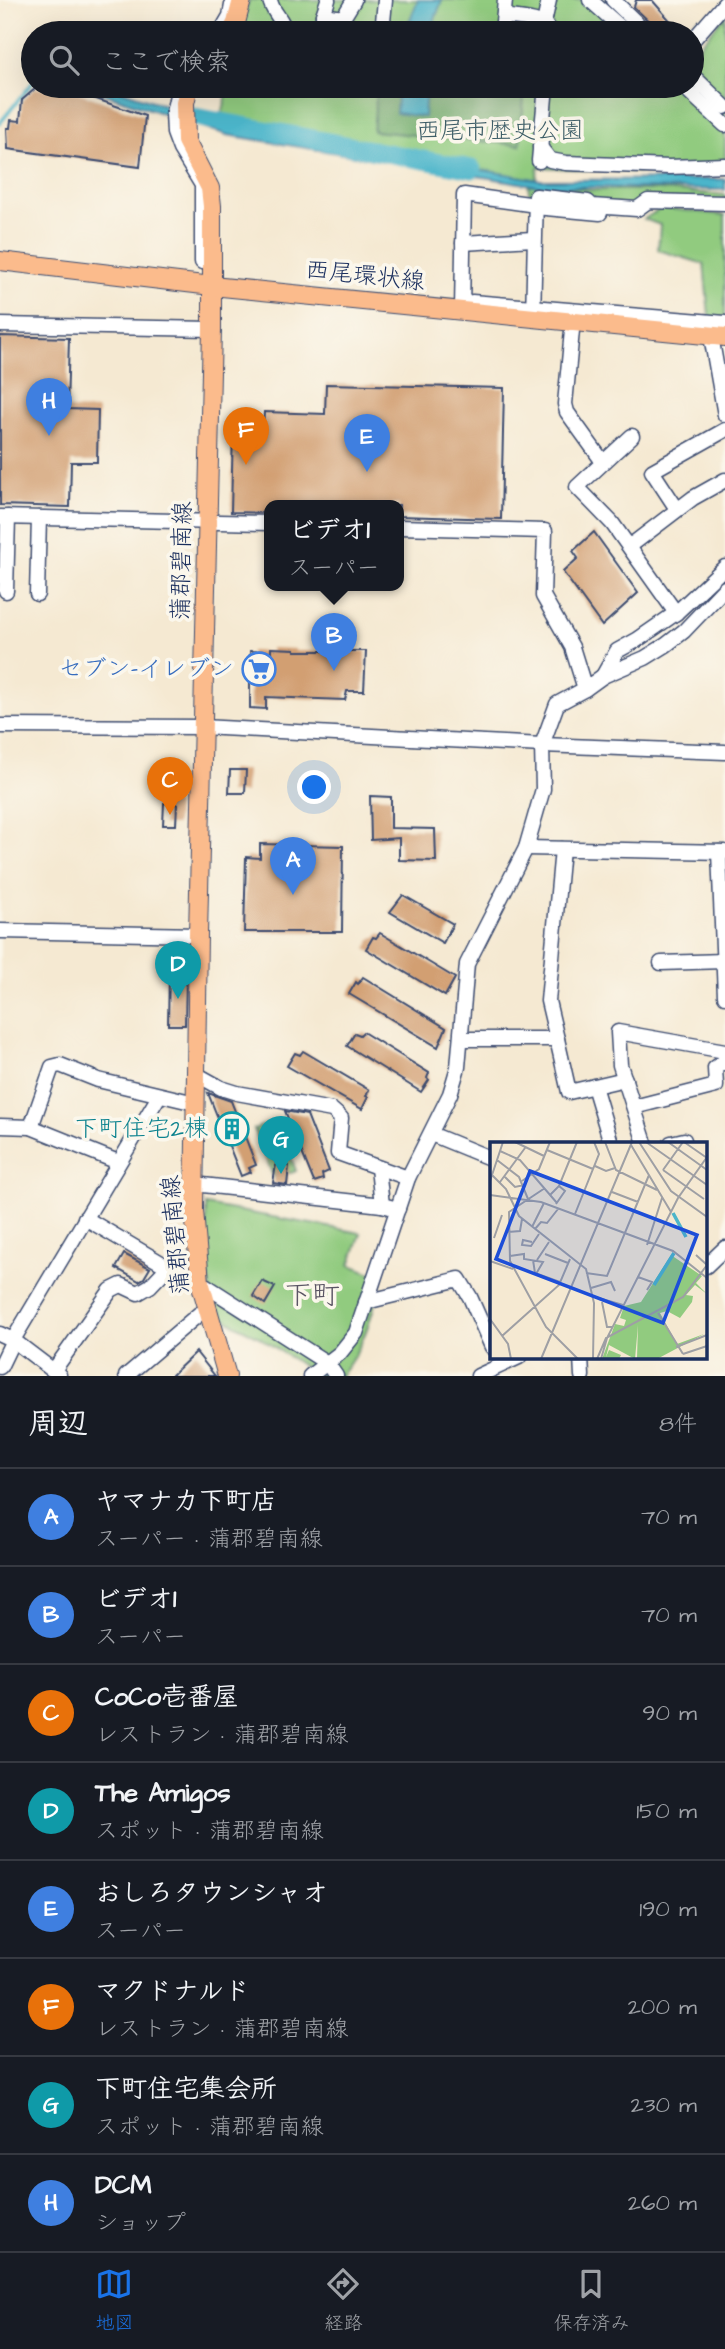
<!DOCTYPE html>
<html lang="ja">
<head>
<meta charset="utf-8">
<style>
	body { margin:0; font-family:"Architects Daughter","Klee One",sans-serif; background:#20242c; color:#f1f3f6 }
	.you { position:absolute; left:315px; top:788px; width:24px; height:24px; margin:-18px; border:5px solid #fff; border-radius:50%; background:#1a73e8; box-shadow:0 0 0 10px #1a73e833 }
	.badge { display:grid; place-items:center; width:46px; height:46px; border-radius:50%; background:#1a73e8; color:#fff; font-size:23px; font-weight:700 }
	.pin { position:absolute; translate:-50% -58px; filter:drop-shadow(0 2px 4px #0008) }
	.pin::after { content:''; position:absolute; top:37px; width:24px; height:21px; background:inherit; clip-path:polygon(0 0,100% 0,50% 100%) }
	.popup { position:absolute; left:264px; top:500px; width:140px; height:91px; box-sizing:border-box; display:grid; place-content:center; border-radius:14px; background:#171b24; filter:drop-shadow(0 2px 5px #0005); font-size:23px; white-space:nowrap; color:#9ea1a6 }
	.popup b { font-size:26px; color:#f1f3f6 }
	.popup::after { content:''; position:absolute; left:50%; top:100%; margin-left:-14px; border:14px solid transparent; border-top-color:#171b24 }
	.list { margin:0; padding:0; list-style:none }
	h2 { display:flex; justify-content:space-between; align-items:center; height:91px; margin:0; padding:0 28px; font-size:30px }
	h2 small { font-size:23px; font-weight:400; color:#9ea1a6 }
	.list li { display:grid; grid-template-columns:46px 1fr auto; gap:21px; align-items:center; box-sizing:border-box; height:98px; padding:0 28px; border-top:2px solid #363941 }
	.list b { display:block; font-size:26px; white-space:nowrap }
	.list p { margin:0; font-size:23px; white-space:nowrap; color:#9ea1a6 }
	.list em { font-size:23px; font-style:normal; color:#9ea1a6 }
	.icon { flex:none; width:38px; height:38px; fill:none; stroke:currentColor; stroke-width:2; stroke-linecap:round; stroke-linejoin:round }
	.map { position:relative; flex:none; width:725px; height:1376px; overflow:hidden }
	.search { position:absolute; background:#171b24; box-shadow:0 7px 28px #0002; left:21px; right:21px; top:21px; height:77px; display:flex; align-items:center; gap:18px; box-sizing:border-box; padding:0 24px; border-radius:38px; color:#9ea1a6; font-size:26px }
	.sheet { height:875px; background:#171b24 }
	nav { display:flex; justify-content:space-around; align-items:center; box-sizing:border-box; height:98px; border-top:2px solid #363941; background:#171b24; font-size:19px; color:#9ea1a6 }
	nav a { display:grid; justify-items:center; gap:4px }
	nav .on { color:#1a73e8 }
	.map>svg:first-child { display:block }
	.green { fill:#91cb7f; stroke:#567d6e; stroke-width:2 }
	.forest { fill:#74af6e; stroke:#486f66; stroke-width:2 }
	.water { fill:#4cb5ca; stroke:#347294; stroke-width:2 }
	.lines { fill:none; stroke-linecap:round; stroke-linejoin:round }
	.stream { stroke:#4cb5ca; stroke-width:3.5 }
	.river { stroke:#4cb5ca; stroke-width:19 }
	.building { fill:#d29f72 }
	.minor-casing { stroke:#3c4b6f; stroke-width:17 }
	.major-casing { stroke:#3c4b6f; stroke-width:20 }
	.minor { stroke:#fff; stroke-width:14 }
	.major { stroke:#fbbb8c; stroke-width:18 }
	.labels { text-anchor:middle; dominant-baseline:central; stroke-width:7; stroke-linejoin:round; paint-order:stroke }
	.park-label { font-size:24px; fill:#3e5e68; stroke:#fbf7ec }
	.street-label { font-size:24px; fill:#1b2f5e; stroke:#fbf7ec }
	.shop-label { font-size:24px; fill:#366cbe; stroke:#fbf7ec; text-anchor:end }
	.culture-label { font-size:24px; fill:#0d838f; stroke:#fbf7ec; text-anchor:end }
	.quarter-label { font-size:28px; fill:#5b5665; stroke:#fbf7ec }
	.inset-river { fill:none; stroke:#4cb5ca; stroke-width:3.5 }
	.inset-road { fill:none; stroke:#9e9fa4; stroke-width:2 }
	.view { fill:#1d4ed8; fill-opacity:0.15; stroke:#1d4ed8; stroke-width:3.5 }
	.inset-edge { fill:none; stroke:#1b2f5e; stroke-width:3.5 }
</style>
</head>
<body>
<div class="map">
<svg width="725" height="1376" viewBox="0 0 725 1376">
	<rect width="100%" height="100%" fill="#fbf7ec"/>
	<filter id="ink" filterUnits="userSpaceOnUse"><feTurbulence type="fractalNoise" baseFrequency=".0143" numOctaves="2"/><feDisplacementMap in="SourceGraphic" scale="14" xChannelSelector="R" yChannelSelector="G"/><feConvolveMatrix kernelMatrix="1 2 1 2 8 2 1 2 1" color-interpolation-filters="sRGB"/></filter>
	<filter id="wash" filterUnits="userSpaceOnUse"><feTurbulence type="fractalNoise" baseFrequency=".00686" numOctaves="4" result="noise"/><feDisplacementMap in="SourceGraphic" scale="28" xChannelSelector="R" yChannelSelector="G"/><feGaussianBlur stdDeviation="1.57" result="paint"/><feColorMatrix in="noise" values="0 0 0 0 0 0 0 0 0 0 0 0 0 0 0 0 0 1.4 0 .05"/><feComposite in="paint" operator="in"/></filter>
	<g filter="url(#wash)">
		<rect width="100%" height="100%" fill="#f5e9d2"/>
		<g class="green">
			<path d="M249,0h379l-1,3 29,30h-417z"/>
			<path d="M725,15v156c-62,4 -124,0 -187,-4l-2,16 -318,-52 11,-45h463v-31z"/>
			<path d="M528,183l64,7h68l65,5v15l-64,-6 -21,11 -110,-15z"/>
			<path d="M662,208l63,7v112l-15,-1 -6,-62 -46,-14 2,-25 -16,-6z"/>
			<path d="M277,1120l19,51 -5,2 -14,-2 -3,7 -20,-49z"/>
			<path d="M206,1205l155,28 -11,32 32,12c-9,35 -18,72 -42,99h-22l-59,-39 -45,-24 -8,-50z"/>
		</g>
		<path class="forest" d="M377,86h148l-5,59 -147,-14z"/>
		<g class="water">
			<path d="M418,0h24l-9,25 -24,-3z"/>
			<path d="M81,86h27l120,40 312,54 185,-1v11l-187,-4 -311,-51z"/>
			<path d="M398,86h28l-2,31 -28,-4z"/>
		</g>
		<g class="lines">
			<path class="stream" d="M0,123l33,-41"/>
			<path class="river" d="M195,117l277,52"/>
		</g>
		<g id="blocks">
			<g class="building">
				<path d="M636,0h16l29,33h-24l-3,-7 -20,-19z"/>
				<path d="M36,88l43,5 66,23 -5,51 -132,-18 -1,-21h3l1,-8 9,1 2,-21z"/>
				<path d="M0,336l69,2 -2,71 31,1 -1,52h-26l-1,45 -70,-2z"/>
				<path d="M326,384l178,4 -3,131 -102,-3v-11h-130v8l-38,-1 2,-81 30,1 1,-20 61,2z"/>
				<path d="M594,532l44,61 -36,33 -39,-54 15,-14 -5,-7z"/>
				<path d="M271,648l24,1v2h71l-2,40h-17l-2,9 -79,-3v12l-16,-1v-57l21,1z"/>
				<path d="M230,770h16l-1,23h-16z"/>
				<path d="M370,796l21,1v31l44,1 1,32 -37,-1v-22l-28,2z"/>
				<path d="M164,803l13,1 -1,21h-13z"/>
				<path d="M260,844l83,2 -1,86h-98l2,-75 14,1z"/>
				<path d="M403,895l50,29 -10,19 -53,-31z"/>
				<path d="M380,933l75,45 -10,18 -79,-47 7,-12 3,1z"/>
				<path d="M169,973l17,1 -1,51h-17z"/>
				<path d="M363,977l83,51 -8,19 -89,-53 7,-12 2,2z"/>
				<path d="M363,1032l66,41 -2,5 2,2 -8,12 -74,-46 8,-13 5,2z"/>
				<path d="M303,1051l66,39 -3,6 2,1 -6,12 -75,-43 8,-13 5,2z"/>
				<path d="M208,1093l23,8 25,64 -7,3 2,4 -10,4z"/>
				<path d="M285,1111l22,4 22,56 -7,3 1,5 -9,3z"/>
				<path d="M276,1164l13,2 -2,19 -14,-2z"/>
				<path d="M124,1254l26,14 -6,10 -5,3 -23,-13z"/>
				<path d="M262,1281l13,6 -10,17 -12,-8z"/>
				<path d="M196,1352l19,24h-44z"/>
			</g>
		</g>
	</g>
	<g filter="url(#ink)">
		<use href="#blocks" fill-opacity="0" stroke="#3c4b6f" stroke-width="2"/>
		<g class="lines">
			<defs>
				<g id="minor">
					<path d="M270,0c2,13 14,19 15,33"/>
					<path d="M590,0l37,33"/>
					<path d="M613,0l34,33"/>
					<path d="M323,15l20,3 11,-18"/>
					<path d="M504,16c15,3 42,2 47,17"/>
					<path d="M544,23l5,-23"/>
					<path d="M220,33l10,-17 2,-11"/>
					<path d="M323,33v-18l5,-15"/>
					<path d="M382,33l3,-33"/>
					<path d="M502,33l3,-33"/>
					<path d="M692,41l33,-38"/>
					<path d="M692,75l33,32"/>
					<path d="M179,86l-6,27 1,20 6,16 22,36v77"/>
					<path d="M683,86l42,39"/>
					<path d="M540,147l10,13 16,3 103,4 56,-2"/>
					<path d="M539,161l7,-75"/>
					<path d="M535,207l65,6"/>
					<path d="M463,243l70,-4"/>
					<path d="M472,302l253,21"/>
					<path d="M462,310l2,-115 72,10"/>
					<path d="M533,317l3,-121 52,6 4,4 45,3 11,-8 77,2"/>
					<path d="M573,320l-8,84 2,8 36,50"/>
					<path d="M0,325l212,4"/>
					<path d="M711,336l14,79"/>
					<path d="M632,436l-55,51 35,36 64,90"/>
					<path d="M677,509l-25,-38 73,-41"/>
					<path d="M0,517l269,6"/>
					<path d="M399,527l146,4 -2,65 29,51 13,42"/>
					<path d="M630,546l63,-48 32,-18"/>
					<path d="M6,591l2,-74"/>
					<path d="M37,594l2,-76"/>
					<path d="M603,676l14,-25 20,-11 39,-27 49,-46"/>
					<path d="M0,726l202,1 340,18 183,7"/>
					<path d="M526,848l199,4"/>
					<path d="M719,852l6,144"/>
					<path d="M0,931l198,4"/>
					<path d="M661,963l63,-2"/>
					<path d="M461,1039h96l12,53 56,-13"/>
					<path d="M557,1039l-9,-38 14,-152"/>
					<path d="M196,1074l25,14 16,5 95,17 9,8 -3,35 70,25"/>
					<path d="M594,1086l17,57"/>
					<path d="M634,1107l82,-21 -1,-18 10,-7"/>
					<path d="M0,1126l31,1 87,35"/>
					<path d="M31,1127l21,-60 8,-2 38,15 97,23"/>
					<path d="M431,1134l61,25"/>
					<path d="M645,1143l-25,-78 -2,-33 107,19"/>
					<path d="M671,1143l13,-3"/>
					<path d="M378,1168l4,37"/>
					<path d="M194,1184l188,21 16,4"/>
					<path d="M85,1218l83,49 32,15 127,81 9,13"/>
					<path d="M706,1266l19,-18"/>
					<path d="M366,1302l93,-23 11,18 22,50"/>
					<path d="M0,1334l13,6 46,35"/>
					<path d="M581,1357l1,19"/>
					<path d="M0,1367l13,-27 146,-244"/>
					<path d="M54,1370l57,-80 10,-5 17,8 12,-7 18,-19"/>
					<path d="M126,1376l73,-62 9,-1"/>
					<path d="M310,1376l30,-23 16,-20 52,-155 42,-84 8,-27 9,-103 59,-116 17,-59 -1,-44 15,-41 28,-15 18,-13 42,-18 21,-13 18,-14 41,-43"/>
					<path d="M478,1376l41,-19"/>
				</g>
				<g id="major">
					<path d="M231,33l5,-10 6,-23"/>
					<path d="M189,86l-4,17 1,38 24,47 2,18v123l-14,606 -4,275 6,72 27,94"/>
					<path d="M0,261l212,25 513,51"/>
				</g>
			</defs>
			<use href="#minor" class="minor-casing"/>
			<use href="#major" class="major-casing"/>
			<use href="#minor" class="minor"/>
			<use href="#major" class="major"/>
		</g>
	</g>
	<defs>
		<symbol id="supermarket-ring" viewBox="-11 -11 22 22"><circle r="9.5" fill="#fbf7ec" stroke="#3f7fe0" stroke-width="1.5"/><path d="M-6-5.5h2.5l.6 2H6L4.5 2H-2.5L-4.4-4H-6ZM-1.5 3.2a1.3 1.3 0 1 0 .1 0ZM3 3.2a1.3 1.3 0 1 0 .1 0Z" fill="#3f7fe0"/></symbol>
		<symbol id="building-ring" viewBox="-11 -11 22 22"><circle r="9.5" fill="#fbf7ec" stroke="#0f9aa8" stroke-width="1.5"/><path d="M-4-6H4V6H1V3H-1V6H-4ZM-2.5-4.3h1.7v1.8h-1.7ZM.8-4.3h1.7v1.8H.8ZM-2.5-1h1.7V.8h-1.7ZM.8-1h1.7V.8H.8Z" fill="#0f9aa8"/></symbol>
	</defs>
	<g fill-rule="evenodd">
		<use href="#supermarket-ring" x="240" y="650" width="38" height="38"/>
		<use href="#building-ring" x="213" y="1110" width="38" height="38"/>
	</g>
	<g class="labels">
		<g class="park-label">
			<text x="500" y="131">西尾市歴史公園</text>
		</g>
		<g class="street-label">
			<text transform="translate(365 276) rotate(6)">西尾環状線</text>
			<text transform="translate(182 561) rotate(-89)">蒲郡碧南線</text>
			<text transform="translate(176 1235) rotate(-95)">蒲郡碧南線</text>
		</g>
		<g class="shop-label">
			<text x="234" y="669">セブン-イレブン</text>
		</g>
		<g class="culture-label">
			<text x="208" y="1129">下町住宅2棟</text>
		</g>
		<g class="quarter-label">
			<text x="312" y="1295">下町</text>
		</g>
	</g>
	<g transform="translate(490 1142)">
		<rect width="217" height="217" fill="#f5e9d2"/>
		<path d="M181,113l31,21 -6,7 11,11 -12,-9 -9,10 7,1 -1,6 -12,16 -13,-7 -7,2 17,31 27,-10 -47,25h-20l1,-34 -3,34 -26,-14 -3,12 3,-7 12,5 -2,4h-17l13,-35 9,2 2,-6 -6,-2 4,-12 17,-4z" fill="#91cb7f"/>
		<path class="inset-river" d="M183,71l13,24M164,143l20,-32"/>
		<path class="inset-road" d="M25,0l29,14M115,0l11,28 41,20M149,0l32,49 36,26M156,0l61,43M178,0l39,28M194,0l23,16M141,3l40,67M57,8l46,19M10,9l20,9 37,43M7,18l22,17 9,22M105,24l11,5 9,-3M173,28l41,29M173,28l20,-28M2,33l14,14 13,27 67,53 8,34 -1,56M15,35l10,10 9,-2M0,39l13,-39M32,39l17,-12 11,-27M10,40l25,-34M55,46l-36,24 1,49 36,66 32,32M122,50l26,10M0,53l51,7 132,49 34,27M60,53l9,-9 18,-44M66,62l9,-13 -6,-5M85,72l24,-60 -5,-12M42,85l12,-24M45,87l6,-7 6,1 11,-14M18,90l12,-1 2,-12M4,96l8,-23M42,100l-9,-2 -1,5 9,1 8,-12M157,103l15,-47M55,112l23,9M20,114l14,-2v5l19,3 -7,12M43,118l2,13 25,9M47,118l12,-18M0,119l23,8M96,131l21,3 42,-101M148,135l14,5 -5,8M101,146l20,-6 4,9M105,155l28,8M112,160l5,25h6M168,171l25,41M0,177l18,25 3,15M12,194l57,-51 11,-26M186,205l31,-12M193,212l24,-8M51,217l91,-217M107,217l9,-21 77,-41 24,-32 -11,-10M111,217l6,-21 71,-140 29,-41"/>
		<path class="view" d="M40,29l167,64 -34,88 -167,-64z"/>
		<rect width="217" height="217" class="inset-edge"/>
	</g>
</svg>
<div class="you"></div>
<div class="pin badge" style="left:293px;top:895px;background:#3f7fe0">A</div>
<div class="pin badge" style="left:334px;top:671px;background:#3f7fe0">B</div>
<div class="popup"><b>ビデオ1</b>スーパー</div>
<div class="pin badge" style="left:170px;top:815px;background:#e8710a">C</div>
<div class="pin badge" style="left:178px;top:999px;background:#0f9aa8">D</div>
<div class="pin badge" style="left:367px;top:472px;background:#3f7fe0">E</div>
<div class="pin badge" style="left:246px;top:465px;background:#e8710a">F</div>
<div class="pin badge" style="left:281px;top:1174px;background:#0f9aa8">G</div>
<div class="pin badge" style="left:49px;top:436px;background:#3f7fe0">H</div>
<div class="search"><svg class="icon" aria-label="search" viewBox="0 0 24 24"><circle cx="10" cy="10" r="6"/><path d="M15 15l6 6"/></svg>ここで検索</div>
</div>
<section class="sheet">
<h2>周辺<small>8件</small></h2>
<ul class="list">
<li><span class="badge" style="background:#3f7fe0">A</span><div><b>ヤマナカ下町店</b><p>スーパー · 蒲郡碧南線</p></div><em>70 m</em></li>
<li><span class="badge" style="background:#3f7fe0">B</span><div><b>ビデオ1</b><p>スーパー</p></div><em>70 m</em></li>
<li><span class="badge" style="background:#e8710a">C</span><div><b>CoCo壱番屋</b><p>レストラン · 蒲郡碧南線</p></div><em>90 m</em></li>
<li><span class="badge" style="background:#0f9aa8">D</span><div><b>The Amigos</b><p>スポット · 蒲郡碧南線</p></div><em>150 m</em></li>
<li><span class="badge" style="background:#3f7fe0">E</span><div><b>おしろタウンシャオ</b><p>スーパー</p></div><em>190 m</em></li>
<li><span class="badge" style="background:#e8710a">F</span><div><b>マクドナルド</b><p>レストラン · 蒲郡碧南線</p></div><em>200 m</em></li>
<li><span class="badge" style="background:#0f9aa8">G</span><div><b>下町住宅集会所</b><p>スポット · 蒲郡碧南線</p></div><em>230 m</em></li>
<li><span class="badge" style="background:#3f7fe0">H</span><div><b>DCM</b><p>ショップ</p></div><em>260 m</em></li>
</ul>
</section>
<nav>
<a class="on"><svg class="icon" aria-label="map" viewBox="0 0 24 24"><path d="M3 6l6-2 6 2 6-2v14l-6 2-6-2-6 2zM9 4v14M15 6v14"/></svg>地図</a>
<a><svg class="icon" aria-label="directions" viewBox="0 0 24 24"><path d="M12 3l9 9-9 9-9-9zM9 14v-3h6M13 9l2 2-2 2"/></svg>経路</a>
<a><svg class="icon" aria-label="saved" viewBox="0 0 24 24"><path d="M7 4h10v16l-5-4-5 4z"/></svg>保存済み</a>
</nav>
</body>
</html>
